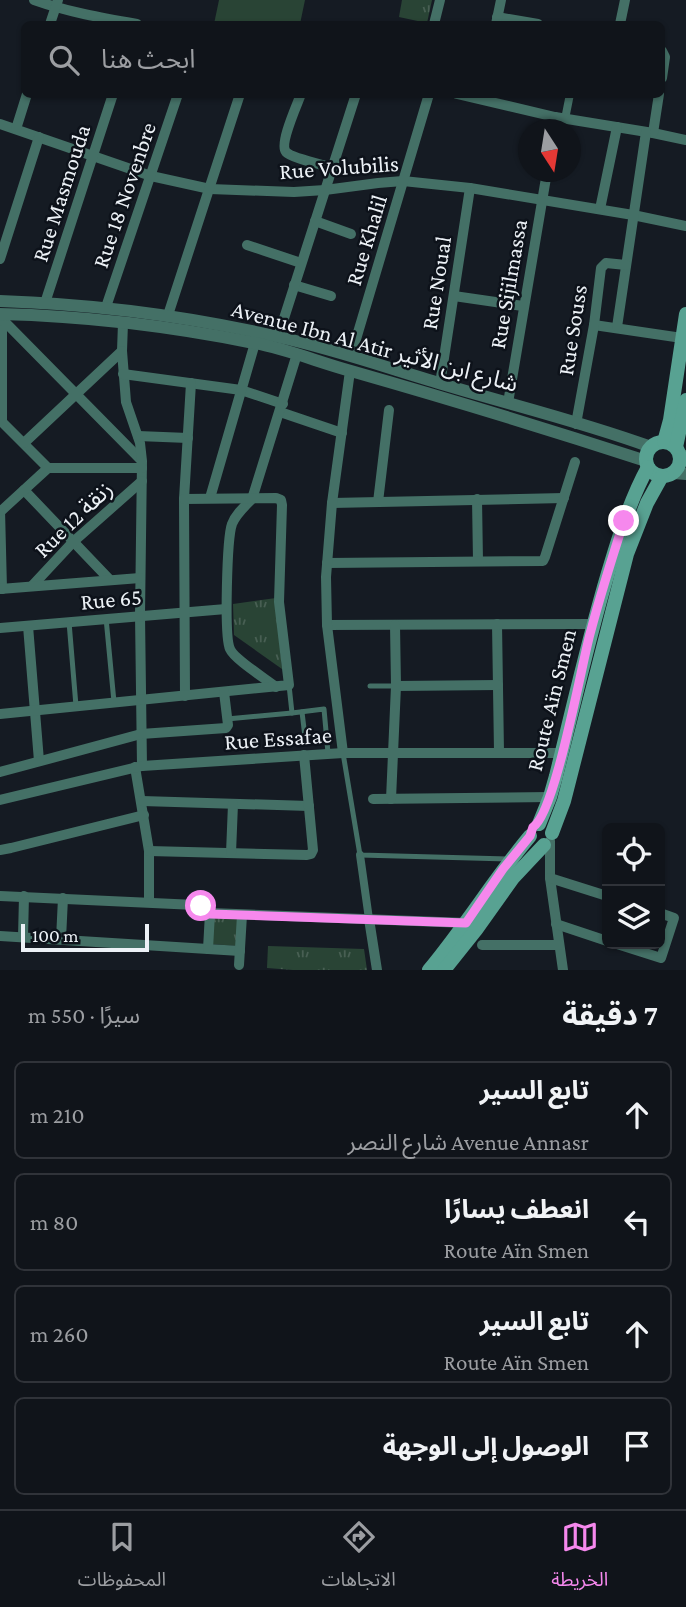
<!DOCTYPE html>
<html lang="ar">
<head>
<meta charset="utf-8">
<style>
	body { margin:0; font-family:"Crimson Pro","Noto Sans Arabic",serif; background:#191d23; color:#f1f3f6; direction:rtl }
	.controls { position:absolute; right:21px; bottom:21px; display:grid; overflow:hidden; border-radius:10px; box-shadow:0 2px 5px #0004 }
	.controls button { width:63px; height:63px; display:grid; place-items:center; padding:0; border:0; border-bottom:2px solid #303339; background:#10141a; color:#f1f3f6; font:35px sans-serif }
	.compass { position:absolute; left:518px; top:119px; width:63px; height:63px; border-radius:50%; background:#10141a; box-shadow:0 2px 5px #0004; rotate:168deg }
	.scale { position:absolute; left:21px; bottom:18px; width:128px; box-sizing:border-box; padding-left:7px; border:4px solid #ecf1f6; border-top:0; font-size:19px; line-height:24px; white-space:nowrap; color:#ecf1f6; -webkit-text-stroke:5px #0d121a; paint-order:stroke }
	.stop { position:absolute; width:21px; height:21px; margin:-16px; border:5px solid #f688ed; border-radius:50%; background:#fff }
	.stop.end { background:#f688ed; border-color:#fff; box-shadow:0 2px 7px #0008 }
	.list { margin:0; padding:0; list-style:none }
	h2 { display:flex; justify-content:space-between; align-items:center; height:91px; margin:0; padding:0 28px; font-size:30px }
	h2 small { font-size:23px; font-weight:400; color:#9c9ea2 }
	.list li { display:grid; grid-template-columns:46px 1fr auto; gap:21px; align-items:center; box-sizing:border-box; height:98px; margin:0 14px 14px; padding:0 14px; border:2px solid #303339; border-radius:10px }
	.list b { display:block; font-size:26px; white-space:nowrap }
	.list p { margin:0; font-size:23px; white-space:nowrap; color:#9c9ea2 }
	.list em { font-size:23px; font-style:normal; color:#9c9ea2 }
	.icon { flex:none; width:38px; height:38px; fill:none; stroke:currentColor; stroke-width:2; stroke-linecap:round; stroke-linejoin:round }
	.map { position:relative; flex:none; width:686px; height:970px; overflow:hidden; direction:ltr }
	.search { position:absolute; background:#10141a; box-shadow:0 2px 5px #0004; left:21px; right:21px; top:21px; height:77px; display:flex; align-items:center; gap:18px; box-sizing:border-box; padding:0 24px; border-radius:10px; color:#9c9ea2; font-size:26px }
	.sheet { height:539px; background:#10141a }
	nav { display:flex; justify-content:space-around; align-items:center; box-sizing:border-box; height:98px; border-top:2px solid #303339; background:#10141a; font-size:19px; color:#9c9ea2 }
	nav a { display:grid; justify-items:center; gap:4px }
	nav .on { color:#f688ed }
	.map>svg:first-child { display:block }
	.grass { fill:url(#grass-tufts) }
	.garden { fill:#294435 }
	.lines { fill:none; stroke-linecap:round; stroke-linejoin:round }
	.service { stroke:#447066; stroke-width:5 }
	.pedestrian { stroke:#447066; stroke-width:8 }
	.minor { stroke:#447066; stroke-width:10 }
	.tertiary { stroke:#447066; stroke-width:12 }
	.secondary { stroke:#58a292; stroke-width:14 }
	.route { stroke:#f688ed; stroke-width:9 }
	.labels { text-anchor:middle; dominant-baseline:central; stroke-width:5; stroke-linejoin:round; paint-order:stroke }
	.street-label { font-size:23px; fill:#ecf1f6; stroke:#0d121a }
</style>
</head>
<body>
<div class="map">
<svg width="686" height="970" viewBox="0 0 686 970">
	<defs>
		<pattern id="grass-tufts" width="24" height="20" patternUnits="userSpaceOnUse" patternTransform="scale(1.75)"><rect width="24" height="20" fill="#294435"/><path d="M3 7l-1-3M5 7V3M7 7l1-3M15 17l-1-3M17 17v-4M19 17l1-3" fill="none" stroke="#485f53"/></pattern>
	</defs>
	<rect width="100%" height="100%" fill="#151b23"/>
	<g class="grass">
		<path d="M402,0h30l-5,23 -28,-6z"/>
		<path d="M276,598l6,71 -48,-34 -1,-31z"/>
		<path d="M214,918l25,1 -2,27 -25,-2z"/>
		<path d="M268,946l96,3 3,21h-74l-26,-2z"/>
	</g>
	<path class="garden" d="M219,0h86l-5,24h-86z"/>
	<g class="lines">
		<g class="service">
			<path d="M106,618l8,84"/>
			<path d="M69,622l7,84"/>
			<path d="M370,686h26"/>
			<path d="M302,712l3,25"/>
			<path d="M292,713l32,-4 4,44"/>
			<path d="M227,719l65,-6 -3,-28"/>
			<path d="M343,753l17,102 148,4"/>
		</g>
		<g class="pedestrian">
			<path d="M565,119l5,-25"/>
			<path d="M360,855l9,64"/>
		</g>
		<g class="minor">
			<path d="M34,0c34,12 68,18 103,24"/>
			<path d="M497,17l41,7"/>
			<path d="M50,24l8,-24"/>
			<path d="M434,24l6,-24"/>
			<path d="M496,24l5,-24"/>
			<path d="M620,24l5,-24"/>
			<path d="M662,51l3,6 -3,21"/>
			<path d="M301,94c-4,11 -22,50 -15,58 5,6 38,13 47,16"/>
			<path d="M457,94l98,23 98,16 33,7"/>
			<path d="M0,124l151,52 59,13 84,3 31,-2 53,-7 25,-2 67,7 163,27 53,11"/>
			<path d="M16,129l11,-35"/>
			<path d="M553,130l2,-13"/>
			<path d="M653,133l6,-39"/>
			<path d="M600,209l17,-82"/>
			<path d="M315,221l36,13"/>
			<path d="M247,245l54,18"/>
			<path d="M0,259l39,-122"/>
			<path d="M294,285l37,11"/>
			<path d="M454,296l69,10"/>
			<path d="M45,303l68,-209"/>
			<path d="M106,307l72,-213"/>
			<path d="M168,315l72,-221"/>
			<path d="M2,316v106l46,46"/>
			<path d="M0,321l2,-2 139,141"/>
			<path d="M123,323l-1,28 4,51 14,41 2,18 -2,154 2,151"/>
			<path d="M594,325l88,13"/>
			<path d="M617,327l29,-195"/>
			<path d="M278,337l78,-243"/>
			<path d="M351,356l78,-262"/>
			<path d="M123,374l118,16 42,14"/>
			<path d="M440,384l30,-196"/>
			<path d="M508,403l39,-231"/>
			<path d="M280,412l62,21"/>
			<path d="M576,424l18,-99 7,-57 5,-5 20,2"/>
			<path d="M138,436l50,2"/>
			<path d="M24,443l98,-92"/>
			<path d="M24,490l85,89"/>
			<path d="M210,498l45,-155"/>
			<path d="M477,499l1,62"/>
			<path d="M378,502l11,-92"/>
			<path d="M332,503l232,-5"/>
			<path d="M0,510l2,79"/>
			<path d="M1,511l47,-43h94"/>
			<path d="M327,563l216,-2 2,-4 30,-95"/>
			<path d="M32,586l41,-44 69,-61"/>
			<path d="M0,589l140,-11"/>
			<path d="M497,624l2,128"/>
			<path d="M327,625l266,-1"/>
			<path d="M28,626l11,135"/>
			<path d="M0,628l226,-19"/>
			<path d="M396,686l102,-1"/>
			<path d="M276,687c-10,-8 -42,-28 -46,-38 -6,-12 -3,-111 2,-125 4,-10 12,-17 20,-25l45,-145"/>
			<path d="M185,696l-1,-197 7,-116"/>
			<path d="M0,714l289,-29 -10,-83 3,-97 -1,-5 -5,-2 -92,1"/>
			<path d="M343,753l-16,-128 -1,-48 6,-74 18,-132"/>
			<path d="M135,767l14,84v50"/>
			<path d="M0,772l141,-38 85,-6 2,-3 -4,-33"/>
			<path d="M373,799l177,-2"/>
			<path d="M391,799l5,-113 -1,-61"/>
			<path d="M0,800l142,-34 201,-13h219"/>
			<path d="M142,801l167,5"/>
			<path d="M550,841v37l13,92"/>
			<path d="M0,850l11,-2 133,-33"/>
			<path d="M149,851l158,4 4,-1 2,-4 -9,-95"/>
			<path d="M231,853l2,-49"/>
			<path d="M550,878l57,18"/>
			<path d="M0,896l196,9 14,8 256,10"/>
			<path d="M369,919l8,51"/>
			<path d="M556,924l51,17"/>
			<path d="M0,936l240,15"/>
			<path d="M23,937l1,-41"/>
			<path d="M61,939l2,-41"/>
			<path d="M617,944l44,14 13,-40 -14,-5"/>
			<path d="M482,945h77"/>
			<path d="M208,949l2,-36"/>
			<path d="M239,965l3,-50"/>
		</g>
		<g class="tertiary">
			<path d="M0,301c94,3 187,15 279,36 55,12 109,31 163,47 70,21 141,38 209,63"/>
			<path d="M0,314c85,2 170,12 254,29 33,6 64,19 97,28 98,28 197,58 295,90"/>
			<path d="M680,455l6,1"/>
			<path d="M674,473l12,1"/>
		</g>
		<g class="secondary">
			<circle cx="663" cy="459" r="17"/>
			<path d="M664,442l6,-22 16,-106"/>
			<path d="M676,447l10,-47"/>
			<path d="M539,824l11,-27 6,-21c17,-68 32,-136 52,-203 11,-37 22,-73 40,-106"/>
			<path d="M552,833l12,-32 63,-247 20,-51 15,-27"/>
			<path d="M429,970c36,-43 65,-91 101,-134"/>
			<path d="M444,970l32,-40 37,-52 31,-33"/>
		</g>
	</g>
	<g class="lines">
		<path class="route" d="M201,906l9,8 256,9 37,-54 27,-33 3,-9c22,-13 48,-160 57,-193 10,-38 22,-76 34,-113"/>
	</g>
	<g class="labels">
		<g class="street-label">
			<text transform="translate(339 167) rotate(-4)">Rue Volubilis</text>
			<text transform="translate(61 193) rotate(-72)">Rue Masmouda</text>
			<text transform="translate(124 195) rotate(-71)">Rue 18 Novenbre</text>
			<text transform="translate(366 240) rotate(-73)">Rue Khalil</text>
			<text transform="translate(436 283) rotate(-81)">Rue Noual</text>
			<text transform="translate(508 284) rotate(-80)">Rue Sijilmassa</text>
			<text transform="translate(572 330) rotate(-81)">Rue Souss</text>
			<text transform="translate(375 346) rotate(15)">Avenue Ibn Al Atir شارع ابن الأثير</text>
			<text transform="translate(73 519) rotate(-44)">Rue 12 زنقة</text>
			<text transform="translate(111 599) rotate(-5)">Rue 65</text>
			<text transform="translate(551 700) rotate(-76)">Route Aïn Smen</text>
			<text transform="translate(278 738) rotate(-4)">Rue Essafae</text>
		</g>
	</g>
</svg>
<div class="controls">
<button><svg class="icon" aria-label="locate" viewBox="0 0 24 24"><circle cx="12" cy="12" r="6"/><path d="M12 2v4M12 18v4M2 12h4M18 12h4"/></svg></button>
<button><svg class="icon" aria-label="layers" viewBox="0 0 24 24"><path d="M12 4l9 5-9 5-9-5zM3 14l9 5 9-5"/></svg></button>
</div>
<svg class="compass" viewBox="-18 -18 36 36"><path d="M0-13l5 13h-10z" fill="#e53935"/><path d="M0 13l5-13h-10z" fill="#9c9ea2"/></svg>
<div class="scale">100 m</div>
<div class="stop" style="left:201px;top:906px"></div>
<div class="stop end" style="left:624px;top:521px"></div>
<div class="search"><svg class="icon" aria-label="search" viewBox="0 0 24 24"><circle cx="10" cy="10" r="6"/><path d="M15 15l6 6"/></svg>ابحث هنا</div>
</div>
<section class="sheet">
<h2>7 دقيقة<small>سيرًا · 550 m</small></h2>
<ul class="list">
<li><svg class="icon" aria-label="ahead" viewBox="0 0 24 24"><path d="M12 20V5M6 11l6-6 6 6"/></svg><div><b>تابع السير</b><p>Avenue Annasr شارع النصر</p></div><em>210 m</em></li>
<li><svg class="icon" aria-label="left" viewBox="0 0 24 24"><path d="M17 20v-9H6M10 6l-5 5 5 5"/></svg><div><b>انعطف يسارًا</b><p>Route Aïn Smen</p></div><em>80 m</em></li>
<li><svg class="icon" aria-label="ahead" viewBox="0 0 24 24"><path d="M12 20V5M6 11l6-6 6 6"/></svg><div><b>تابع السير</b><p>Route Aïn Smen</p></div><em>260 m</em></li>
<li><svg class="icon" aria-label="arrive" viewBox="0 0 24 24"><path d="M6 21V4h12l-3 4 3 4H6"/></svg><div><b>الوصول إلى الوجهة</b></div></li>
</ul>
</section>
<nav>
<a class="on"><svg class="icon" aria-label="map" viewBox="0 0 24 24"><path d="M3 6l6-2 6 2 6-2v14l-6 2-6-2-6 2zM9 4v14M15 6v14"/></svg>الخريطة</a>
<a><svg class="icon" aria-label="directions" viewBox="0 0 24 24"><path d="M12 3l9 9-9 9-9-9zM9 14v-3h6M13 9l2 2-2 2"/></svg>الاتجاهات</a>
<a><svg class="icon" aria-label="saved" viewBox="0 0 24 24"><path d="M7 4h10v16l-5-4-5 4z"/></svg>المحفوظات</a>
</nav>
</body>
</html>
